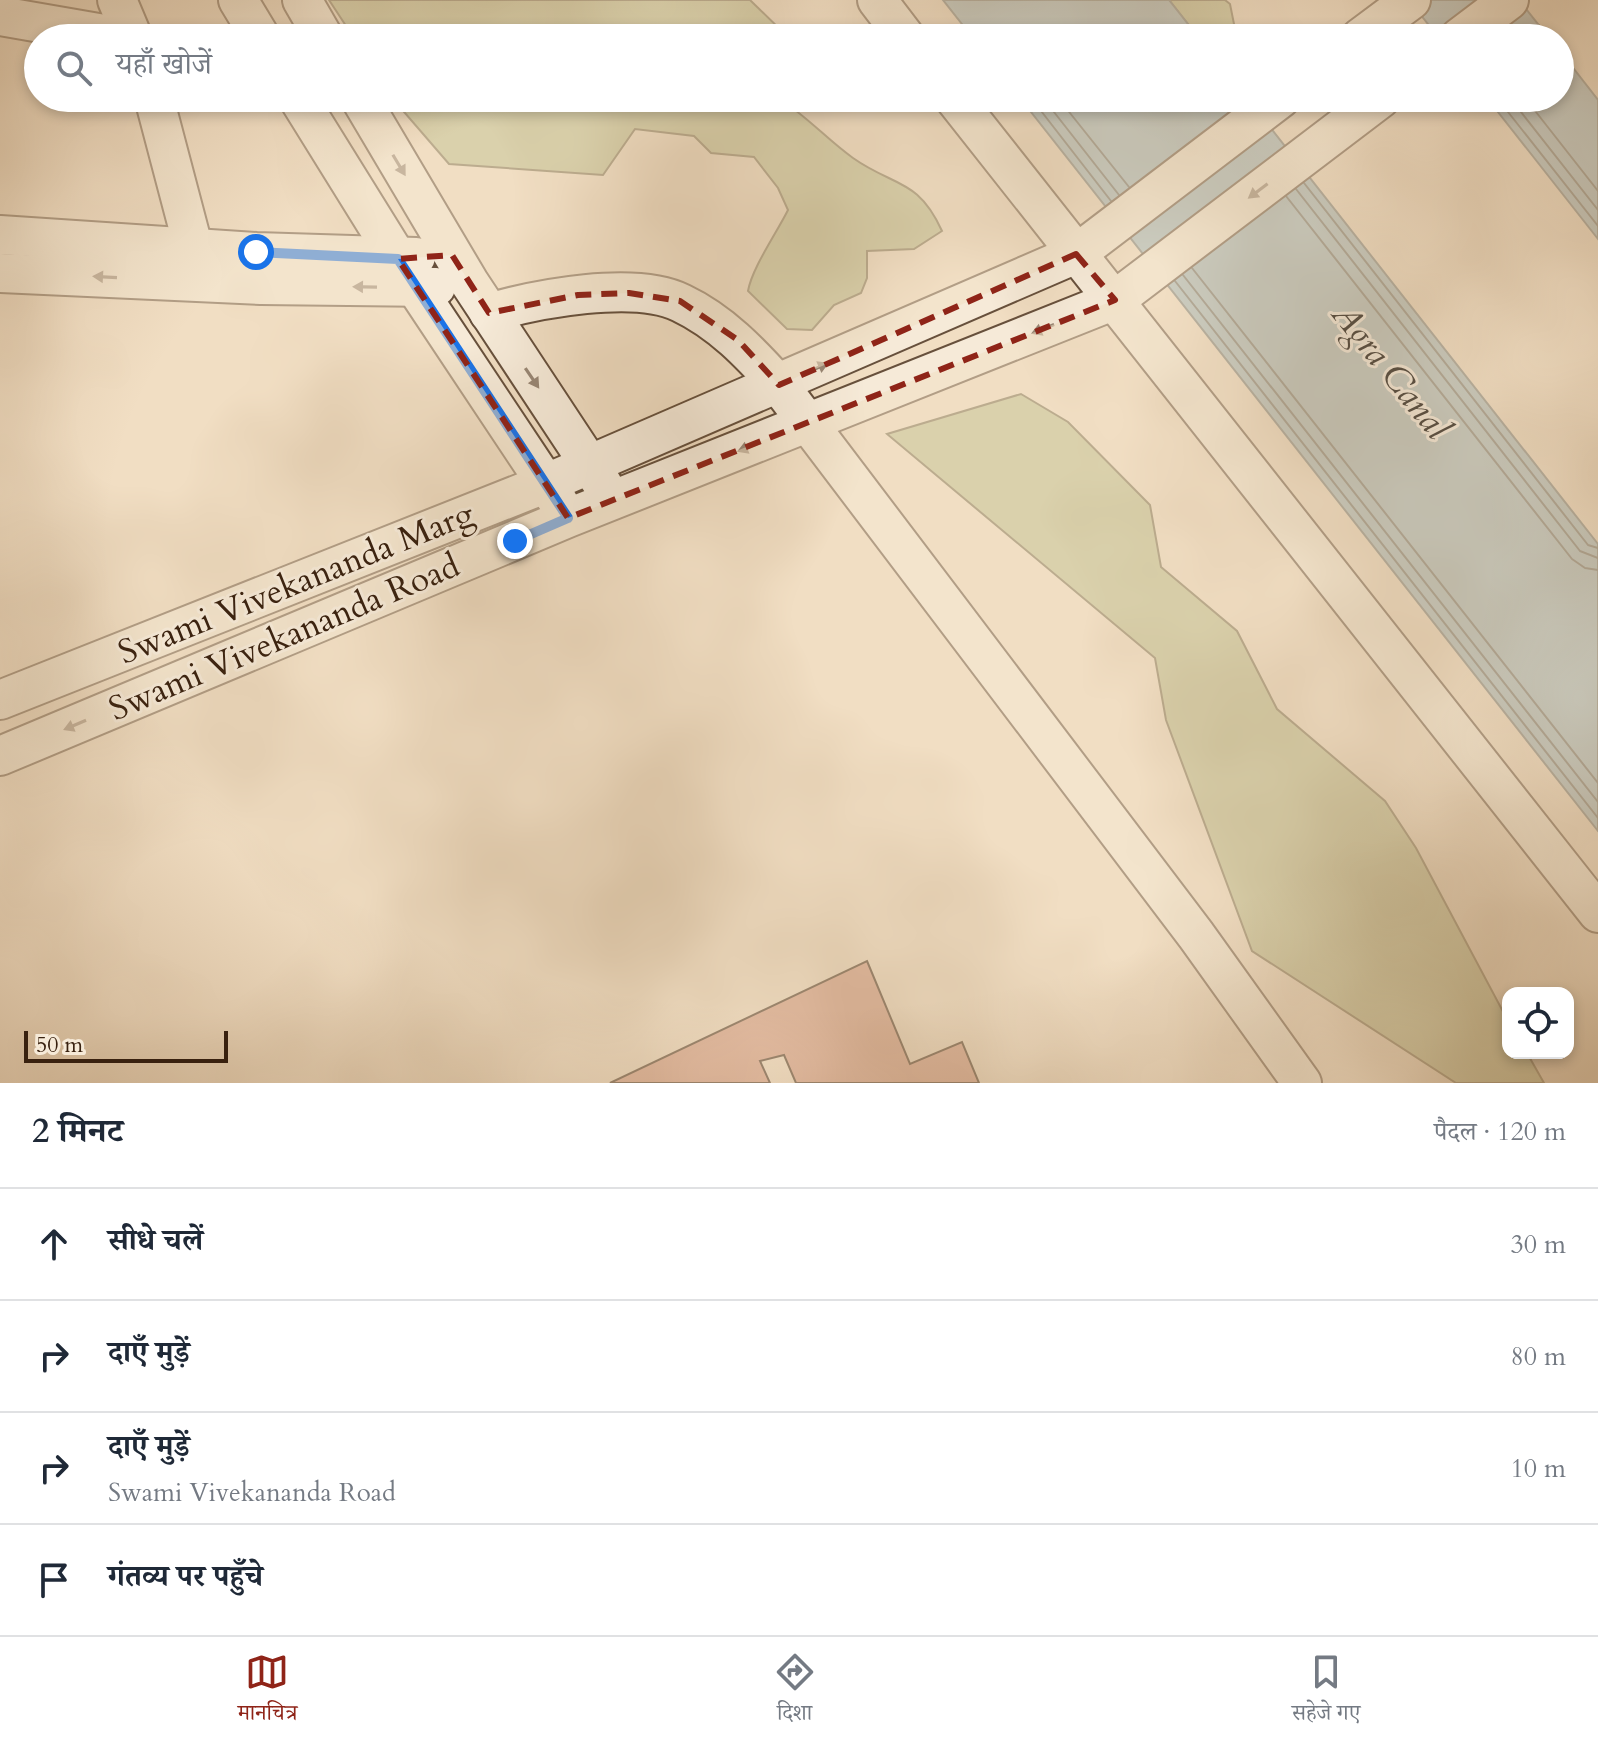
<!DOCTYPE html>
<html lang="hi">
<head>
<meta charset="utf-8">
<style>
	body { margin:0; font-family:Cardo,"Noto Serif Devanagari",serif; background:#f2f2f3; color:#1f2937 }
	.controls { position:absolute; right:24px; bottom:24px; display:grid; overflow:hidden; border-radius:16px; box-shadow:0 4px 12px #0003 }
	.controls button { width:72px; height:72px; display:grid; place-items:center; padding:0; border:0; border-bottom:2px solid #e0e1e3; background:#fff; color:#1f2937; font:40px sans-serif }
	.scale { position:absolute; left:24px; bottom:20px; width:204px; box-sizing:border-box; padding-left:8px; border:4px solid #39210f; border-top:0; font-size:22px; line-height:28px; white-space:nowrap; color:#39210f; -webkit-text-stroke:6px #f6ead8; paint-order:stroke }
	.stop { position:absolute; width:24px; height:24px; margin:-18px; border:6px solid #1a73e8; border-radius:50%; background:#fff }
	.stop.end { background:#1a73e8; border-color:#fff; box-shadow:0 2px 8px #0008 }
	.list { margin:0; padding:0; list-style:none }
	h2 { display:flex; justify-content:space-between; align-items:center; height:104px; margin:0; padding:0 32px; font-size:34px }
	h2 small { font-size:26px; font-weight:400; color:#747a83 }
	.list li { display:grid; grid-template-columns:52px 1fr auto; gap:24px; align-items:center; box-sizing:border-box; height:112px; padding:0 32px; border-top:2px solid #e0e1e3 }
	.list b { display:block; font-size:30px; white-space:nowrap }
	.list p { margin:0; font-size:26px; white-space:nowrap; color:#747a83 }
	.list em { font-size:26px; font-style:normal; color:#747a83 }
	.icon { flex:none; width:44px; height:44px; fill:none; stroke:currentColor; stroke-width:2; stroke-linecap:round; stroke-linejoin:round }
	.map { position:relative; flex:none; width:1598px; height:1083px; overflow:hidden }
	.search { position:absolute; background:#fff; box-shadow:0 4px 12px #0003; left:24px; right:24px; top:24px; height:88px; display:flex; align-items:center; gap:20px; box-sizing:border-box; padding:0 28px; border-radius:44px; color:#747a83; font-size:30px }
	.sheet { height:552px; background:#fff }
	nav { display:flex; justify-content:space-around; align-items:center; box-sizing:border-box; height:112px; border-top:2px solid #e0e1e3; background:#fff; font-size:22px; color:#747a83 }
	nav a { display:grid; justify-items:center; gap:4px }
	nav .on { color:#8f2418 }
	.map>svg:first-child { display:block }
	.green { fill:#bfc090; stroke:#7c7050; stroke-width:2 }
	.water { fill:#a0b9bf; stroke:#777c79; stroke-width:2 }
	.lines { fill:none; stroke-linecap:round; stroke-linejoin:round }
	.shore { stroke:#6c6d67; stroke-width:2 }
	.building { fill:#d6947c; stroke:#39210f; stroke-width:2 }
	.minor-casing { stroke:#67503c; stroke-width:42 }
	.minor { stroke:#f6ead8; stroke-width:38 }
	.oneway { fill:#988674 }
	.route { stroke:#1a73e8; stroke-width:10 }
	.marked { fill:none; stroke:#8f2418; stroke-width:6; stroke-dasharray:16 10; stroke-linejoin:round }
	.labels { text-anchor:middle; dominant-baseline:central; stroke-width:6; stroke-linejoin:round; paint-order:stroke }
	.street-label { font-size:34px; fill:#39210f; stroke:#f6ead8 }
	.water-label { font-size:36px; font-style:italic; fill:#584f44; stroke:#f6ead8 }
</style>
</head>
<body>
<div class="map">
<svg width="1598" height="1083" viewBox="0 0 1598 1083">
	<rect width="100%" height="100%" fill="#f1dec3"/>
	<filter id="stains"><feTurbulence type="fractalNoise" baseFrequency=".0025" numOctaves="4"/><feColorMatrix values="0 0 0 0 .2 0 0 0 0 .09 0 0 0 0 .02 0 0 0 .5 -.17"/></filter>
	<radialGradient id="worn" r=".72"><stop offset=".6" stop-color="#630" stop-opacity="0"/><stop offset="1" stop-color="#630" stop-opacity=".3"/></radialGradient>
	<g class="green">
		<path d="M329,0h421l39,38h-435z"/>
		<path d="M1169,0h56l5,4 5,25 -16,9h-20z"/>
		<path d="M392,98h402l1,12c20,15 38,34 58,48 41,29 65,20 89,73l-28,18 -47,2v27l-6,15 -27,12 -22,25 -25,-1 -39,-38c4,-23 28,-57 40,-81l-10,-22 -24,-31 -43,-4 -17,-17 -59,-7 -32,46 -154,-11z"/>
		<path d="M1021,394l47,28 82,83 11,62 76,64 40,78 108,92 31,47 92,173v32h19l17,30h-88l-204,-132 -86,-231 -11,-62 -268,-224z"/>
	</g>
	<g class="water">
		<path d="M943,0h226l30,38h-226z"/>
		<path d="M1409,0h110l30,38h-110z"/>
		<path d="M1560,51l38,49v139l-111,-141h73z"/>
		<path d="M1020,98h227l351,446v287z"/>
	</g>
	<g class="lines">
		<g class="shore">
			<path d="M1031,98l80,103"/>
			<path d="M1043,98l76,97"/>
			<path d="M1058,98l71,89"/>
			<path d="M1497,98l101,128"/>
			<path d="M1510,98l88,112"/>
			<path d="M1525,98l73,93"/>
			<path d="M1304,183l284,362 10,3"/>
			<path d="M1296,189l284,362 18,7"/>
			<path d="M1286,196l286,363 13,9 13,2"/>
			<path d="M1192,268l406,515"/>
			<path d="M1183,275l415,527"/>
			<path d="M1175,281l423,537"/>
		</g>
	</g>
	<path class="building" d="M867,961l43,103 52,-22 17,41h-183l-12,-28 -24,6 10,22h-160z"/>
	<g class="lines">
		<defs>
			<g id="minor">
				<path d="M117,0l16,38"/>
				<path d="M238,0l23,38"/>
				<path d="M302,0l22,38"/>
				<path d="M877,0l29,38"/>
				<path d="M0,16l127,22"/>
				<path d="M1360,38l51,-38"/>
				<path d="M1459,38l50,-38"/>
				<path d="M154,98l39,148"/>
				<path d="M298,98l118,190 143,215"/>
				<path d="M360,98l109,184 134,203"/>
				<path d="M954,98l644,815"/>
				<path d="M0,235l256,17 160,5"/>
				<path d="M0,273l261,12 175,2"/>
				<path d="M489,313c47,-14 146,-33 192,-10 40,19 69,50 98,82l417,550 106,148"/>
				<path d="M0,700l547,-217 529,-229 205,-156"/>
				<path d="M0,756l568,-238 547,-218 266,-202"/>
			</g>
		</defs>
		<use href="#minor" class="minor-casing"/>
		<use href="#minor" class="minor"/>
	</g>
	<defs><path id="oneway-solid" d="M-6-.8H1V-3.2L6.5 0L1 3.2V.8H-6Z" transform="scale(2)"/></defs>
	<g class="oneway">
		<use href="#oneway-solid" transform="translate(399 165) rotate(59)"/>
		<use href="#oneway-solid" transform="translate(1258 191) rotate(143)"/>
		<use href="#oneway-solid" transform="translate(105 277) rotate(-177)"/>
		<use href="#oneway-solid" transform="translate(365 287) rotate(-179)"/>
		<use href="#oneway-solid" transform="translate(1043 329) rotate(158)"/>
		<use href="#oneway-solid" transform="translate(817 368) rotate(-24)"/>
		<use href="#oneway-solid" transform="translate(532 378) rotate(56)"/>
		<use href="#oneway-solid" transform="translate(749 447) rotate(158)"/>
		<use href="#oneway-solid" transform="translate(75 725) rotate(157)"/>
	</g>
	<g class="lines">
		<path class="route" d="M256,252l142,7 170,259 -53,23"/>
	</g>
	<path d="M0 0H1598V1083H0ZM1076,254l39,46 -547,218 -170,-259 54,-4 37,58 89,-18 51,-2 51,8 58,39 41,45z" fill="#f1dec3" fill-opacity=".55" fill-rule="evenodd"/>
	<path class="marked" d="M1076,254l39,46 -547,218 -170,-259 54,-4 37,58 89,-18 51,-2 51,8 58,39 41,45z"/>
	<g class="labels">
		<g class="street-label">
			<text transform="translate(296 583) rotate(-22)">Swami Vivekananda Marg</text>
			<text transform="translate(284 637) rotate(-23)">Swami Vivekananda Road</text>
		</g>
		<g class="water-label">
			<text transform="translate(1391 371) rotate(51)">Agra Canal</text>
		</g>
	</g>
	<rect width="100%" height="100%" filter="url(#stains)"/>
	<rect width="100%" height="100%" fill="url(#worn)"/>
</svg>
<div class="controls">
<button><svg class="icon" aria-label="locate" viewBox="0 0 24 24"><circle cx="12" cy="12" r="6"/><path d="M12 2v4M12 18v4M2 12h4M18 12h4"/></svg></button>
</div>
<div class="scale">50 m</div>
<div class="stop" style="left:256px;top:252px"></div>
<div class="stop end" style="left:515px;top:541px"></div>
<div class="search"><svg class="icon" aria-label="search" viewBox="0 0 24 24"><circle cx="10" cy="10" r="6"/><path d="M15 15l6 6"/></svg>यहाँ खोजें</div>
</div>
<section class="sheet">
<h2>2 मिनट<small>पैदल · 120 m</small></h2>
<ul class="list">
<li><svg class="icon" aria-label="ahead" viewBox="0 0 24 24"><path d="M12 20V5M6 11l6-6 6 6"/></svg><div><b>सीधे चलें</b></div><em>30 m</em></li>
<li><svg class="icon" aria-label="right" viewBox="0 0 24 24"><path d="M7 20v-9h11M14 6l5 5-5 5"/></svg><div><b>दाएँ मुड़ें</b></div><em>80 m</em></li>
<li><svg class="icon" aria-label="right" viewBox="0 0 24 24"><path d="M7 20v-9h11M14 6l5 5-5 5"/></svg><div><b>दाएँ मुड़ें</b><p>Swami Vivekananda Road</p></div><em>10 m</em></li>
<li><svg class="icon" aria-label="arrive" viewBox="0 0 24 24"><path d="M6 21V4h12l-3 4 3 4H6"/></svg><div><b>गंतव्य पर पहुँचे</b></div></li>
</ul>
</section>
<nav>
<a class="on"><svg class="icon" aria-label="map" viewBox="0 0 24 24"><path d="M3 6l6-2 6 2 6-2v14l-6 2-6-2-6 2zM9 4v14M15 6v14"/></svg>मानचित्र</a>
<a><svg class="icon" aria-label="directions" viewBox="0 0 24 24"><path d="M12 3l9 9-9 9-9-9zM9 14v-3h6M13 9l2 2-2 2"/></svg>दिशा</a>
<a><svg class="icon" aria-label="saved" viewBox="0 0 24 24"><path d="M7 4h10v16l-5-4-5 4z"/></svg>सहेजे गए</a>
</nav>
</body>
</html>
